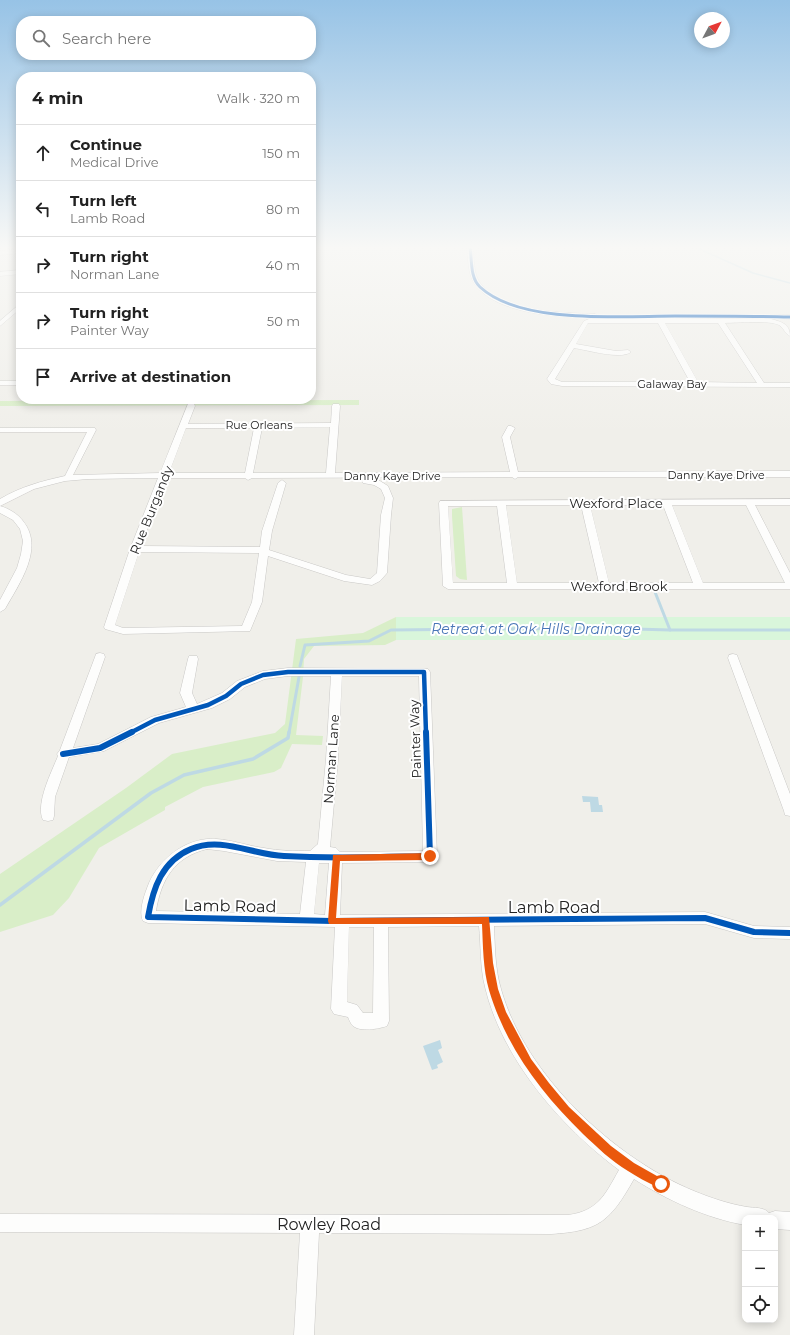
<!DOCTYPE html>
<html lang="en">
<head>
<meta charset="utf-8">
<style>
	body { margin:0; font-family:Montserrat,sans-serif; background:#f6f6f6; color:#222 }
	.controls { position:absolute; right:12px; bottom:12px; display:grid; overflow:hidden; border-radius:8px; box-shadow:0 2px 10px #0003 }
	.controls button { width:36px; height:36px; display:grid; place-items:center; padding:0; border:0; border-bottom:1px solid #e0e0e0; background:#fff; color:#222; font:20px sans-serif }
	.compass { position:absolute; left:694px; top:12px; width:36px; height:36px; border-radius:50%; background:#fff; box-shadow:0 2px 10px #0003; rotate:49deg }
	.stop { position:absolute; width:12px; height:12px; margin:-9px; border:3px solid #ea580c; border-radius:50%; background:#fff }
	.stop.end { background:#ea580c; border-color:#fff; box-shadow:0 1px 4px #0008 }
	.list { margin:0; padding:0; list-style:none }
	h2 { display:flex; justify-content:space-between; align-items:center; height:52px; margin:0; padding:0 16px; font-size:17px }
	h2 small { font-size:13px; font-weight:400; color:#767676 }
	.list li { display:grid; grid-template-columns:26px 1fr auto; gap:12px; align-items:center; box-sizing:border-box; height:56px; padding:0 16px; border-top:1px solid #e0e0e0 }
	.list b { display:block; font-size:15px; white-space:nowrap }
	.list p { margin:0; font-size:13px; white-space:nowrap; color:#767676 }
	.list em { font-size:13px; font-style:normal; color:#767676 }
	.icon { flex:none; width:22px; height:22px; fill:none; stroke:currentColor; stroke-width:2; stroke-linecap:round; stroke-linejoin:round }
	.map { position:relative; flex:none; width:790px; height:1335px; overflow:hidden }
	.search { position:absolute; background:#fff; box-shadow:0 2px 10px #0003; left:16px; top:16px; width:300px; height:44px; display:flex; align-items:center; gap:10px; box-sizing:border-box; padding:0 14px; border-radius:16px; color:#767676; font-size:15px }
	.panel { position:absolute; background:#fff; box-shadow:0 2px 10px #0003; left:16px; top:72px; width:300px; height:332px; border-radius:16px }
	.map>svg:first-child { display:block }
	.grass { fill:#d9eec8 }
	.park { fill:#d9f6db }
	.water { fill:#bed9e4 }
	.lines { fill:none; stroke-linecap:round; stroke-linejoin:round }
	.stream-far2 { stroke:#bed9e4; stroke-width:1.5 }
	.stream-far1 { stroke:#bed9e4; stroke-width:3 }
	.stream { stroke:#bed9e4; stroke-width:3.5 }
	.minor-casing { stroke:#c9c8c6; stroke-width:1 }
	.minor { fill:#fdfdfc; fill-rule:evenodd }
	.cycleway-far2-casing { stroke:#fff; stroke-width:4.5 }
	.cycleway-far1-casing { stroke:#fff; stroke-width:7 }
	.cycleway-casing { stroke:#fff; stroke-width:8 }
	.cycleway-far2 { stroke:#0057b8; stroke-width:3 }
	.cycleway-far1 { stroke:#0057b8; stroke-width:4.5 }
	.cycleway { stroke:#0057b8; stroke-width:6 }
	.route { fill:#ea580c }
	.labels { text-anchor:middle; dominant-baseline:central; stroke-width:4; stroke-linejoin:round; paint-order:stroke }
	.far-street-label { font-size:11px; fill:#222; stroke:#fff }
	.street-label { font-size:13px; fill:#222; stroke:#fff }
	.water-label { font-size:14px; font-style:italic; fill:#4976b7; stroke:#fff }
	.near-street-label { font-size:16px; fill:#222; stroke:#fff }
</style>
</head>
<body>
<div class="map">
<svg width="790" height="1335" viewBox="0 0 790 1335">
	<rect width="100%" height="100%" fill="#f0efea"/>
	<g class="grass">
		<path d="M359,400v5l-359,1v-5z"/>
		<path d="M462,507l5,73 -7,-1 -4,-3 -4,-60v-7z"/>
		<path d="M396,617v23l-11,5 -71,1 -10,13 -1,18 -7,58 27,1 -1,9 -30,-1 -11,24 -7,4 -71,15 -38,20v3l-66,38 -30,50 -16,17 -53,17v-58l126,-86 46,-34 103,-21 10,-9 11,-85 67,-6z"/>
	</g>
	<rect class="park" x="396" y="617" width="394" height="23"/>
	<g class="water">
		<path d="M582,796l16,1 1,8h3l1,7h-12l-1,-10h-7z"/>
		<path d="M440,1040l2,8 -4,2 5,12 -6,3 1,3 -6,2 -9,-24z"/>
	</g>
	<g class="lines">
		<path class="stream-far2" d="M695,247l58,26 37,10"/>
		<g class="stream-far1">
			<path d="M655,592l15,38"/>
			<path d="M300,666l5,-21 64,-4 22,-11 208,-2 71,2h120"/>
			<path d="M289,733l10,-56"/>
		</g>
		<path class="stream" d="M0,905l151,-112 33,-18 69,-16 35,-21 1,-6"/>
		<defs>
			<g id="minor">
				<path d="M311,247h4l-1,4 -3,2z"/>
				<path d="M467,247h6c1,11 0,26 7,36 21,29 82,30 115,31l3,2 -3,2c-34,-1 -100,-3 -121,-35 -6,-10 -6,-24 -7,-36z"/>
				<path d="M21,249v4l-21,2v-4z"/>
				<path d="M21,270v4l-21,2v-4z"/>
				<path d="M21,303v5l-21,18v-5z"/>
				<path d="M771,315h19v4l-21,-1 -1,-1z"/>
				<path d="M660,318l111,1c11,3 19,5 19,17 -5,-2 -6,-8 -11,-11 -9,-5 -43,-2 -54,-2l39,60h26v4l-228,-1 -11,-2 -4,-5 37,-58 5,-2zM588,323h70l32,59h-128l-7,-3 19,-31c13,2 47,12 57,4l-3,-2 -12,1 -40,-7zM665,323h53l39,60 -59,-1z"/>
				<rect x="0" y="381" width="21" height="4"/>
				<path d="M188,404h6l1,2 -7,18 143,-1 1,-17 1,-2h6l1,2 -5,67 175,-1 -8,-35 6,-11h3l4,2 -5,9 8,35 272,-1v6h-272l-3,2 -3,-2 -260,1 -4,2 -3,-2h-78l-26,68 119,1 2,-16 16,-48 4,-3 4,3 -14,48 -3,19 77,25 24,4 7,-6 4,-58 4,-17 -4,-9 -7,-4 -11,-2 -1,-2 4,-3 14,3 8,5 5,12 -2,17 -4,58 -7,8 -8,4 -28,-4 -76,-25 -6,46 -12,29 -127,3 -18,-5 -1,-2 26,-78 28,-71 -70,1 -23,2 -31,8 -34,17v-7c20,-12 42,-18 65,-23l22,-44h-87v-4h95l1,2 -23,45 87,-2zM330,427l-4,46h-73l9,-45zM186,428h68l-9,45h-76zM139,552l120,1 -7,49 -10,24 -119,2 -8,-3z"/>
				<path d="M790,499v6h-35l35,68v16h-342l-5,-3 -4,-83 1,-2zM506,505h75l18,78h-82zM590,505h73l30,78h-84zM672,505h74l39,78h-82zM448,506h49l10,77h-54z"/>
				<path d="M0,506c8,2 18,8 23,15 22,27 -4,63 -18,88l-5,3v-12l17,-32 4,-14 2,-13 -3,-12 -7,-9 -13,-7z"/>
				<path d="M100,653l4,1 1,3 -32,91 25,-4 53,-27 35,-10 -6,-14 8,-34 1,-3h8l1,3 -6,34 5,11 25,-11 15,-12 26,-10 25,-3 140,1 2,3 7,184 -2,4 -5,2 -88,1 -2,52 365,-3 49,14 36,1v12l-36,-1 -49,-14 -211,2c1,21 1,43 7,63 24,86 113,169 193,202 17,7 35,13 53,16 7,1 17,0 22,6l6,-2 15,1v18l-15,-1v-11h-30v7c-39,-7 -78,-25 -111,-46 -24,42 -34,52 -83,55l-232,-1 -5,102h-20l6,-102 -300,-1v-18l568,1c30,-4 37,-20 51,-45 -58,-43 -117,-111 -134,-183 -5,-20 -4,-41 -6,-61l-91,1 1,94 -2,5c-8,3 -27,6 -34,0 -2,-2 -4,-6 -5,-9l-14,-3 -3,-5 4,-82 -187,-4 -5,-2c-5,-10 2,-28 6,-38 11,-25 38,-46 67,-44 17,1 32,7 48,9 15,3 31,3 46,3l8,-7 8,-85 5,-83h-43l-23,3 -20,8 -15,12 -18,9 -53,15 -55,28 -35,6 -14,40 -1,19 -1,4 -5,1 -5,-1c-8,-16 9,-49 15,-64l-1,-2 3,-4 35,-93 1,-3zM342,676h77l4,175 -83,1 -4,-4 -6,-1 8,-88zM207,849l17,2 53,10 29,1 -6,52 -144,-3c5,-31 18,-54 51,-62zM319,863h10l-4,52 -11,-1zM349,927h25l-1,86h-10l-6,-8 -10,-3z"/>
				<path d="M733,654l4,1 1,3 52,136v22l-5,-1 -1,-4 -56,-153 1,-3z"/>
			</g>
		</defs>
		<use href="#minor" class="minor-casing"/>
		<use href="#minor" class="minor"/>
		<defs>
			<path id="cycleway-far2" d="M470,247c2,13 0,31 10,40 41,38 142,29 195,29 38,0 77,0 115,1"/>
			<path id="cycleway-far1" d="M130,733l25,-13 53,-15 18,-9 15,-12 22,-9 25,-3h136l2,61"/>
			<g id="cycleway">
				<path d="M426,732l4,124c-49,1 -97,3 -146,0 -31,-1 -63,-20 -93,-7 -29,12 -38,39 -43,68l184,4 373,-3 49,14 36,1"/>
				<path d="M63,754l37,-6 32,-16"/>
			</g>
		</defs>
		<use href="#cycleway-far2" class="cycleway-far2-casing"/>
		<use href="#cycleway-far1" class="cycleway-far1-casing"/>
		<use href="#cycleway" class="cycleway-casing"/>
		<use href="#cycleway-far2" class="cycleway-far2"/>
		<use href="#cycleway-far1" class="cycleway-far1"/>
		<use href="#cycleway" class="cycleway"/>
	</g>
	<linearGradient id="sky" x2="0" y2="1"><stop stop-color="#97c3e6"/><stop offset="0.57" stop-color="#f8f8f6"/><stop offset="1" stop-color="#f8f8f6" stop-opacity="0"/></linearGradient>
	<rect width="790" height="434" fill="url(#sky)"/>
	<path class="route" d="M430,853l4,3 -4,4 -90,1 -4,57 153,-1 4,46 5,26 8,23 25,47 18,24 20,24 42,39 23,17 30,17 2,4 -2,3 -3,2 -4,-2c-10,-5 -20,-10 -29,-16 -17,-10 -31,-24 -45,-37 -42,-41 -77,-87 -94,-144 -6,-21 -6,-44 -7,-66h-153l-1,-3 5,-66z"/>
	<g class="labels">
		<g class="far-street-label">
			<text x="672" y="384">Galaway Bay</text>
			<text x="259" y="425">Rue Orleans</text>
			<text x="716" y="475">Danny Kaye Drive</text>
			<text x="392" y="476">Danny Kaye Drive</text>
		</g>
		<g class="street-label">
			<text x="616" y="503">Wexford Place</text>
			<text transform="translate(151 510) rotate(-68)">Rue Burgandy</text>
			<text x="619" y="586">Wexford Brook</text>
			<text transform="translate(415 739) rotate(-92)">Painter Way</text>
			<text transform="translate(331 759) rotate(-86)">Norman Lane</text>
		</g>
		<g class="water-label">
			<text x="536" y="629">Retreat at Oak Hills Drainage</text>
		</g>
		<g class="near-street-label">
			<text transform="translate(230 906) rotate(1)">Lamb Road</text>
			<text x="554" y="907">Lamb Road</text>
			<text x="329" y="1224">Rowley Road</text>
		</g>
	</g>
</svg>
<div class="controls">
<button>+</button>
<button>−</button>
<button><svg class="icon" aria-label="locate" viewBox="0 0 24 24"><circle cx="12" cy="12" r="6"/><path d="M12 2v4M12 18v4M2 12h4M18 12h4"/></svg></button>
</div>
<svg class="compass" viewBox="-18 -18 36 36"><path d="M0-13l5 13h-10z" fill="#e53935"/><path d="M0 13l5-13h-10z" fill="#767676"/></svg>
<div class="stop" style="left:661px;top:1184px"></div>
<div class="stop end" style="left:430px;top:856px"></div>
<div class="search"><svg class="icon" aria-label="search" viewBox="0 0 24 24"><circle cx="10" cy="10" r="6"/><path d="M15 15l6 6"/></svg>Search here</div>
<section class="panel">
<h2>4 min<small>Walk · 320 m</small></h2>
<ul class="list">
<li><svg class="icon" aria-label="ahead" viewBox="0 0 24 24"><path d="M12 20V5M6 11l6-6 6 6"/></svg><div><b>Continue</b><p>Medical Drive</p></div><em>150 m</em></li>
<li><svg class="icon" aria-label="left" viewBox="0 0 24 24"><path d="M17 20v-9H6M10 6l-5 5 5 5"/></svg><div><b>Turn left</b><p>Lamb Road</p></div><em>80 m</em></li>
<li><svg class="icon" aria-label="right" viewBox="0 0 24 24"><path d="M7 20v-9h11M14 6l5 5-5 5"/></svg><div><b>Turn right</b><p>Norman Lane</p></div><em>40 m</em></li>
<li><svg class="icon" aria-label="right" viewBox="0 0 24 24"><path d="M7 20v-9h11M14 6l5 5-5 5"/></svg><div><b>Turn right</b><p>Painter Way</p></div><em>50 m</em></li>
<li><svg class="icon" aria-label="arrive" viewBox="0 0 24 24"><path d="M6 21V4h12l-3 4 3 4H6"/></svg><div><b>Arrive at destination</b></div></li>
</ul>
</section>
</div>
</body>
</html>
